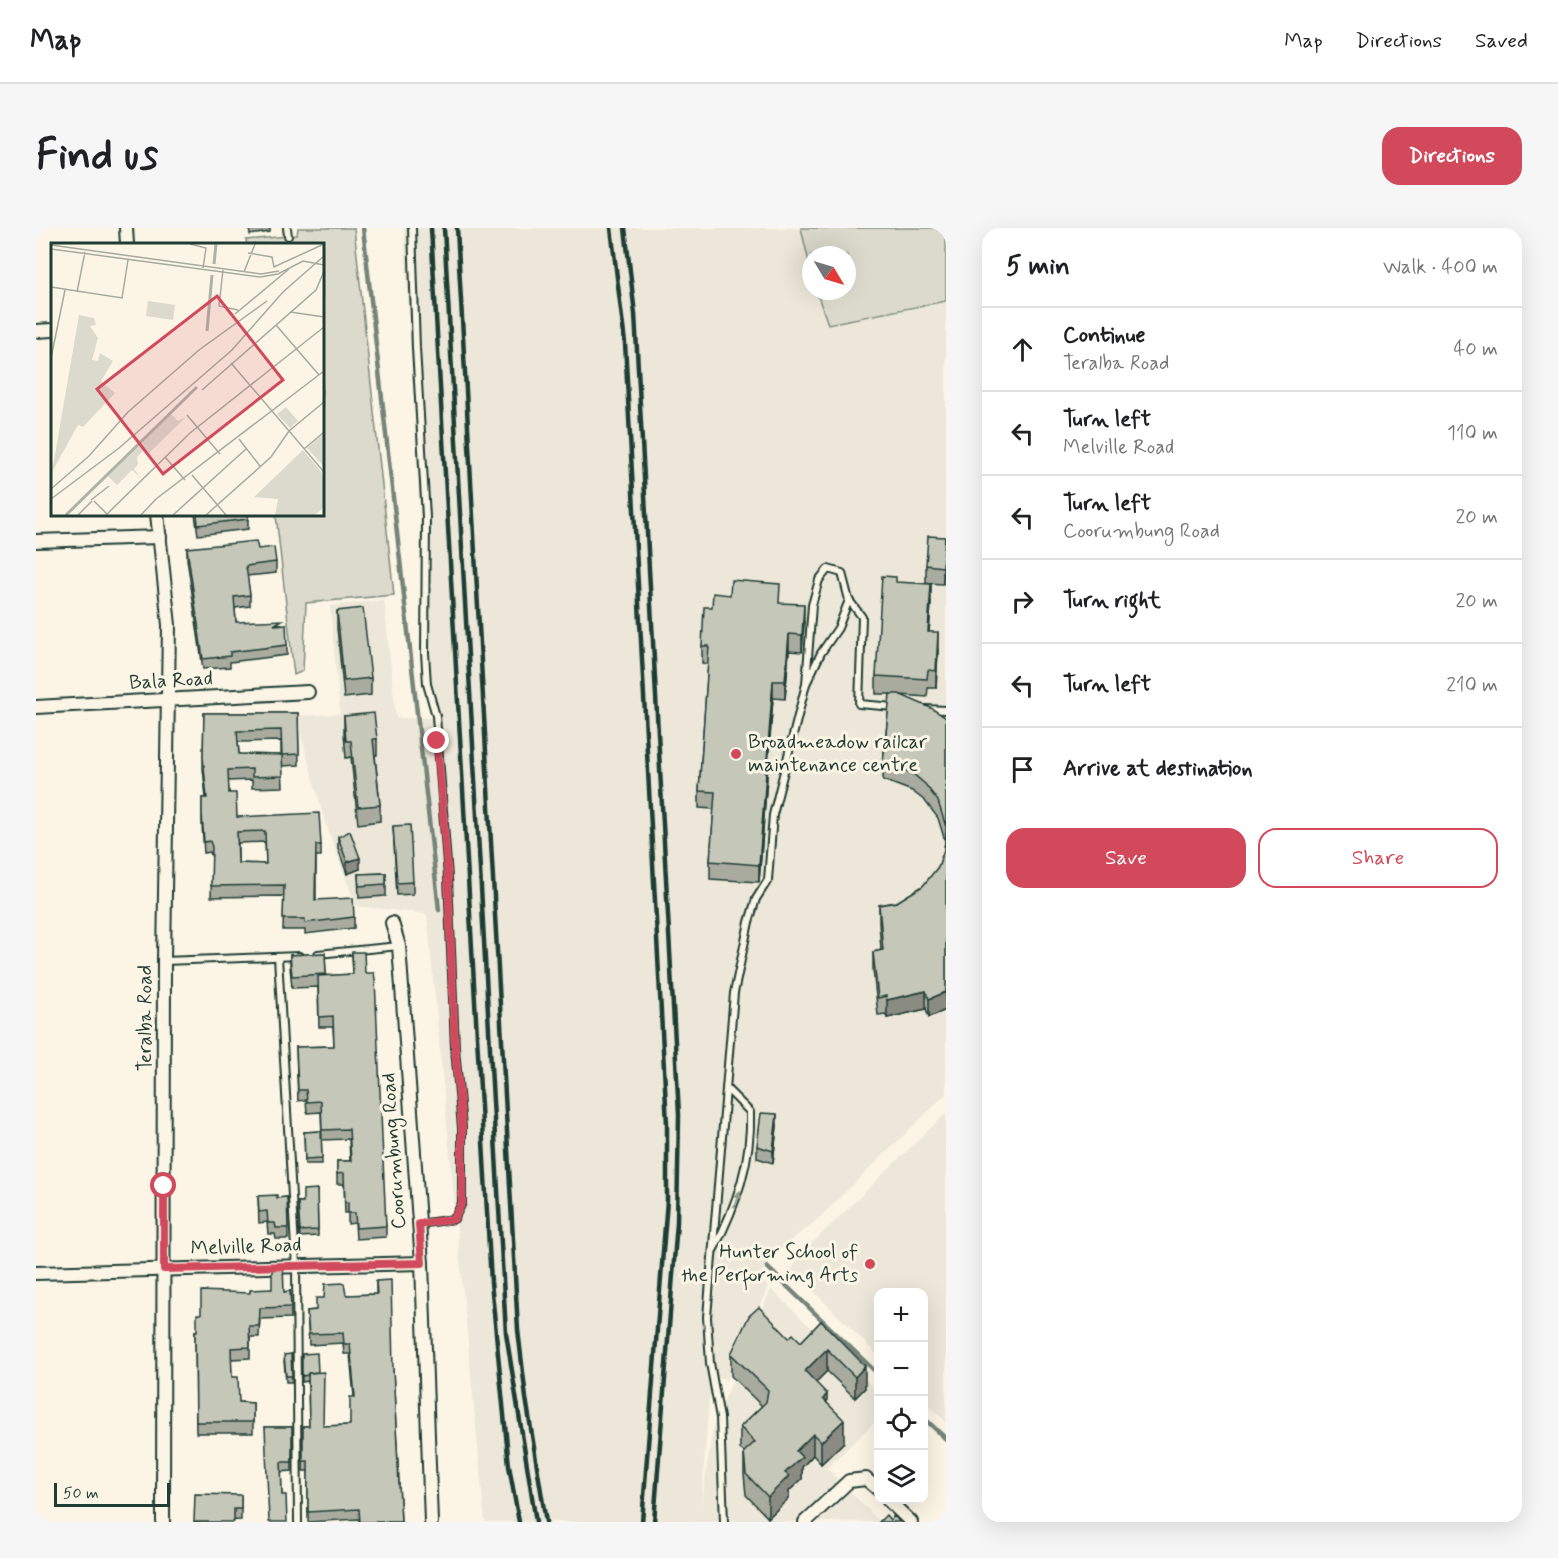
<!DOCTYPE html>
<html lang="en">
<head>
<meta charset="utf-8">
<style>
	body { margin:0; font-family:Mynerve,sans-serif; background:#f6f6f6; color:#202124 }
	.controls { position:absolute; right:18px; bottom:18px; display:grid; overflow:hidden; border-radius:12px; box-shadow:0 6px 24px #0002 }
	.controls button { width:54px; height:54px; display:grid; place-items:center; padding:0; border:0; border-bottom:2px solid #e0e0e0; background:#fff; color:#202124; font:30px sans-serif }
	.compass { position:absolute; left:766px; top:18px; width:54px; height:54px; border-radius:50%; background:#fff; box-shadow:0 6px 24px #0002; rotate:128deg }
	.scale { position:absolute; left:18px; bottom:15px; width:116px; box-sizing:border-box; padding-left:6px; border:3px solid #1f3d34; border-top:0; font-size:16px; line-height:21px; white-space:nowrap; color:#1f3d34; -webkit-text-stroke:4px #fcf5e5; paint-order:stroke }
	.stop { position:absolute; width:18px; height:18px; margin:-14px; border:4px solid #d1495b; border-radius:50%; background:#fff }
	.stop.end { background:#d1495b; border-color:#fff; box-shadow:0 2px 6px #0008 }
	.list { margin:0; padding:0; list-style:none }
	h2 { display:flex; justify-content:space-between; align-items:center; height:78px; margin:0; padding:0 24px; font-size:26px }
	h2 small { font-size:20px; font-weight:400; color:#757577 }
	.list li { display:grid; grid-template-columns:39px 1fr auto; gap:18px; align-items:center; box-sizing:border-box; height:84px; padding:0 24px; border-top:2px solid #e0e0e0 }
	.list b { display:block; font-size:22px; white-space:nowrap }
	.list p { margin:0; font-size:20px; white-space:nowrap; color:#757577 }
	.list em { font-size:20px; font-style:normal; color:#757577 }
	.actions { display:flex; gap:12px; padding:18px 24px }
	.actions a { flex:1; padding:14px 0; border:2px solid #d1495b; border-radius:18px; text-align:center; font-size:21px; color:#d1495b }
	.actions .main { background:#d1495b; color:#fff }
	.icon { flex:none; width:33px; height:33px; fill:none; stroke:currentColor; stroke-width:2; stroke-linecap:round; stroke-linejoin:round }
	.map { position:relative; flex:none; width:910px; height:1294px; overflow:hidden; border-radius:18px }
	header { display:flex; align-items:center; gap:36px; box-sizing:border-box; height:84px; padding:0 30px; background:#fff; border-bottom:2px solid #e0e0e0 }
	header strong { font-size:28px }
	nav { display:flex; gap:33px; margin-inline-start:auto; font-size:21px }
	.intro { display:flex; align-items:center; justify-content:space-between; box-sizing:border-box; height:144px; padding:0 36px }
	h1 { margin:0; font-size:42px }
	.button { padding:15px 27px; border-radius:18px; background:#d1495b; color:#fff; font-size:21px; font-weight:700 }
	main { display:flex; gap:36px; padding:0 36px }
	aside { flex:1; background:#fff; border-radius:18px; box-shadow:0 6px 24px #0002 }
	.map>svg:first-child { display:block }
	.built { fill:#ece7d8 }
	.green { fill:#dcdacc; stroke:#7e8c80; stroke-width:1.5 }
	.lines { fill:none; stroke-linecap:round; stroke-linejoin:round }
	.stream { stroke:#758479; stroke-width:4.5 }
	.service-casing { stroke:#1f3d34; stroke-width:10 }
	.minor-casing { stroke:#1f3d34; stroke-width:16 }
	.service { stroke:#fcf5e5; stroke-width:6 }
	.minor { stroke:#fcf5e5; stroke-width:12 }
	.rail { stroke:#1f3d34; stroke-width:4.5 }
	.wall { fill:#a9ab9f; stroke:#1f3d34; stroke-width:1.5; fill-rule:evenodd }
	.shaded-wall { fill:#8a8b82; stroke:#1f3d34; stroke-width:1.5 }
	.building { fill:#c5c7b9; stroke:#1f3d34; stroke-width:1.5; fill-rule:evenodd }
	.oneway { fill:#8e998c }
	.route { stroke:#d1495b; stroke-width:8 }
	.poi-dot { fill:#d1495b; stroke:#fcf5e5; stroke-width:2 }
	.labels { text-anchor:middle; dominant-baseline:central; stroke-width:6; stroke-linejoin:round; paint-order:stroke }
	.street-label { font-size:20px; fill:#1f3d34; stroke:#fcf5e5 }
	.poi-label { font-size:20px; fill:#1f3d34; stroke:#fcf5e5; text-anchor:start }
	.inset-river { fill:none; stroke:#aeb3a7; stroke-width:3 }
	.inset-road { fill:none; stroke:#a4ab9e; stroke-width:1.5 }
	.view { fill:#d1495b; fill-opacity:0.15; stroke:#d1495b; stroke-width:3 }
	.inset-edge { fill:none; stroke:#1f3d34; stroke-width:3 }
</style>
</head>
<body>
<header>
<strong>Map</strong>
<nav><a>Map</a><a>Directions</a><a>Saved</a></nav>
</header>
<div class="intro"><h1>Find us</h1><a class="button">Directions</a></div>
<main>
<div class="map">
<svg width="910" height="1294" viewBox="0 0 910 1294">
	<rect width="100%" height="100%" fill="#fcf5e5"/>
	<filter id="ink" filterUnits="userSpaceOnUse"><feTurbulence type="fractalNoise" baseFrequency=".0167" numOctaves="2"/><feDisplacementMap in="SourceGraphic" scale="12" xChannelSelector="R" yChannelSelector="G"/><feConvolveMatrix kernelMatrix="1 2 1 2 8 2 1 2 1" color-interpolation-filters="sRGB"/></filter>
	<g filter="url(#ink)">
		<g class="built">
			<path d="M368,0h397l10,43v20h5l12,33 118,-23v793l-129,126 -34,26 -25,30 10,11 -41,93 -9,-3 -9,21 -8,108 12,-79 58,-138 107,103v27l-51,49 53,54h-395l-58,-608 -71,-8 -31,-84 -29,-106 44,-2 -10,-108 54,-6 12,118h35z"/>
			<path d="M910,885v309l-22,-22v-108h-45l-1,63 -86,-85 5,-12z"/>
		</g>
		<g class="green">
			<path d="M262,0h56l40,367 -88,8 -3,68 -9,4 -18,-160 46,-1v-270h-75l-1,-4 51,-5z"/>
			<path d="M765,0h145v73l-118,23 -12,-33h31v-36h-36v16z"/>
		</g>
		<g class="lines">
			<g class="stream">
				<path d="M327,0l76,682"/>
				<path d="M731,1039l112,108"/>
				<path d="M888,1190l22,21"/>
			</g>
			<defs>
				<g id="service">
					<path d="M251,0l1,8"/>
					<path d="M376,0l4,120 10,169 -1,136 2,31 9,32 12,161 7,171 7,80v75l-8,16 -35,5"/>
					<path d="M813,372l13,17 -3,87 35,3"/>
					<path d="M890,481l20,1"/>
					<path d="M282,726l81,-8"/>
					<path d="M242,729l18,308 2,257"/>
					<path d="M128,733l135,-5"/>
					<path d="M678,1021c22,-43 38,-88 36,-137l-23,-23"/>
					<path d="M688,1294l-4,-104 -10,-55 -3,-46 27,-324 15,-71 7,-23 12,-19 5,-65 33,-131 6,-79 7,-25 9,-11 14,4 7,27 -11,28 -17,25 -15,31"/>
				</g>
				<g id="minor">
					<path d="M90,0l1,16"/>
					<path d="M0,103l16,-1"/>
					<path d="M121,286l12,111 -5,336 -1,561"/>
					<path d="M0,313l124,-4"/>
					<path d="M0,479l272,-15"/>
					<path d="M356,695l7,23 23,317 9,259"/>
					<path d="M0,1045l386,-10"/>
					<path d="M852,1272l23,22"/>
					<path d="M769,1294l44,-41 17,-2 13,11"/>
				</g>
			</defs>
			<use href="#service" class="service-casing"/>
			<use href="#minor" class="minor-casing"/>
			<use href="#service" class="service"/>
			<use href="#minor" class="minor"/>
			<g class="rail">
				<path d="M395,0l60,1054 18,184 10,56"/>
				<path d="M408,0l62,1105 30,189"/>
				<path d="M421,0l61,1102 8,68 20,124"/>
				<path d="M575,0l14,115 42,781v76l-25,322"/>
				<path d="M589,0l10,86 44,801 -2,107 -23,300"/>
			</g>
		</g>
		<g class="wall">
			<path d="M213,0h21v4l-20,3z"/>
			<path d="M159,286h53v15l-50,6z"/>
			<path d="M151,320l71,1 18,13v11l-29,3 3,19v11l-15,2 1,14 46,2 5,21v10l-57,7v5l-27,2 -16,-110z"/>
			<path d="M909,327l-2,29 -17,-1v-18z"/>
			<path d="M860,354l35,20 -2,30 9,18 -2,38h-8l-1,9 -27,-2 46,23v292l-17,7 -3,-8 -39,9 -1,-4 -8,1 -5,-46v-17l8,-2 -2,-27v-18l18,-3 26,-16 15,-19 6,-17 1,-9 -7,-23 -13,-17 -13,-10 -29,-11v-17l7,-69h-14v-18z"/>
			<path d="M744,375l24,19 -2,30 -13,-1 -4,48 -12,-1 -14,184 -49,-3v-18l4,-52 -15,-1v-17l9,-127 -6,-1v-17l10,-39z"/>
			<path d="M301,383l34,67v17l-27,3 -7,-70z"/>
			<path d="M168,485h94l1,52 -17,1 1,21 -31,1v-8l-24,1 1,12 8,24 84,28v11h-5v44l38,17v11l-49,6v-4h-22l1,-34 -73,1 1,-39 -2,-6 -6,1 -2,-28v-27h4l-3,-30zM245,513v14l-42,-1 -1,-12zM229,614l1,22 -28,-1v-20z"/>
			<path d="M308,488l33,23v16h-2l5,50v16l-22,3 -7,-67 -5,1 -2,-25z"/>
			<path d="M357,598l20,56v12l-16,1z"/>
			<path d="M302,609l22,32 -13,5 -9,-26z"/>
			<path d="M350,645v23l-27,2 -1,-24z"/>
			<path d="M316,724l34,274v11l-30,2 -1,-16 -7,1v-11h-3l-1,-29h-7v-23h13l-1,-22 -27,1 -1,-28 -14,1 -1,-13 -8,1 -2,-54 38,-1 -1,-19h-14l-1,-40 -26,1 -2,-21v-12l35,-2 1,23 27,-2z"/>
			<path d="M741,898l-4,37 -16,-5v-12z"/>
			<path d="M285,903l1,33h-17l-1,-32z"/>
			<path d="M281,961l1,47 -18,1 -2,-35h5z"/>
			<path d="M222,968l19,2 10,-1 1,42h-12l-1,-5h-7l-1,-12 -8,1z"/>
			<path d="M340,1053l17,89 8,152h-42v-3l-51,3v-51h-5v-45h6l-1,-45 -6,1v-28l21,72 27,-1 4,-28 -4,-43h-6l-1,-11 -34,2 -2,-34 9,-1 8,-12 22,-3 30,-1z"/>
			<path d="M236,1061l12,3 6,-1 1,27 -31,1 -1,18h-9v21l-19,1 1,18 7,25 14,1v30h-57l-1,-102h2l4,-17 49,-21z"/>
			<path d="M785,1093l44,67 -10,10 -28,-27 -11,11 11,22 17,38 -23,22 -8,-9 -11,12v12l-13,12v7l-21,20 -22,-23 -2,-21v-22l-4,-3v-22l22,-21 -31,-30v-22l58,-16 12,4z"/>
			<path d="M255,1126l1,28h-6l-2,-21z"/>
			<path d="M229,1199h27v44l-11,1 1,23z"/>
			<path d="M205,1267v25l-47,2z"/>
		</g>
		<g class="shaded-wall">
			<path d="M909,309v18l-2,29v-17z"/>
			<path d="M895,356v18l-3,47v-17z"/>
			<path d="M768,376v18l-2,30v-17z"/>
			<path d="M902,404v18l-2,38v-17z"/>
			<path d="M753,406v17l-4,48v-18z"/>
			<path d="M737,453v17l-14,184v-17z"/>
			<path d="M324,630v11l-13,5v-12z"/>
			<path d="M890,763v18l-39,9v-18z"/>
			<path d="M910,764v18l-17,7v-18z"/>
			<path d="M741,886v12l-4,37v-12z"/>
			<path d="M791,1121v22l-22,22v-22z"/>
			<path d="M829,1138v22l-10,10v-21z"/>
			<path d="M791,1166v22l-4,-17z"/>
			<path d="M808,1192v22l-23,22v-22z"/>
			<path d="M777,1206v21l-11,12v12l-13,12v7l-21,20v-21l17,-24 11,-22z"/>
		</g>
		<g class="building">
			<path d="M161,286h51v5l-50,6z"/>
			<path d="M892,308l17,1 -2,30 -17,-2z"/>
			<path d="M220,313l2,8 16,-2 2,15 -30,4 4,29 -16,2 2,25 46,-2 -8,5 12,-1 1,21 -57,7v4l-27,3 -16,-111z"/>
			<path d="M846,348l14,1v5l35,2 -3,48h10l-2,39 -8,-1 -1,9 -51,-3z"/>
			<path d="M695,352l49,4 -1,19 25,1 -2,31 -13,-1 -4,47h-12l-14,184 -49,-4 5,-69 -16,-1 10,-145h-7l2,-39h8l1,-14 17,2z"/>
			<path d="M327,380l8,70 -27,3 -7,-70z"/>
			<path d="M854,466h9l32,14 15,10v109l-8,-26 -13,-17 -13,-11 -29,-10z"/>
			<path d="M168,485h94l1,41 -17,1 -1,-25 -44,1 2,23 43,1 1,21 -31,1v-8l-24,1 1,23h7l1,24 82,-4 2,32h-5l-1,55 38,-2 1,19 -49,6v-4h-22l1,-34 -73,1 1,-39 -2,-6 -6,1 -2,-28v-16h5l-4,-41zM229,603l1,33 -28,-1 -1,-31z"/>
			<path d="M338,485l3,26h-4l7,66 -22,2 -7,-66h-5l-2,-25z"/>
			<path d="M374,597l3,57 -16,1 -4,-57z"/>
			<path d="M314,603l10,27 -13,4 -9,-25z"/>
			<path d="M910,604v160l-17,7 -3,-8 -39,9 -1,-4 -8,2 -5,-46 10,-2 -4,-45 18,-3 26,-16 15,-19 6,-17z"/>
			<path d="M350,645v11l-27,2 -1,-12z"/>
			<path d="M316,724h12l1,21h9l1,6 11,247 -30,2 -1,-15h-7v-11l-3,1 -1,-30 -7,1v-13h14l-2,-32 -27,1 -1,-29 -14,1 -1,-12h-8l-2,-43 38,-1 -1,-30 -14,1 -1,-41 35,-2z"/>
			<path d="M289,725l1,21 -34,2 -2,-21z"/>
			<path d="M725,885l16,1 -4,37 -16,-5z"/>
			<path d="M285,903l1,27 -17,1 -1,-27z"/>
			<path d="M281,961l1,41 -18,1 -2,-29h5v-12z"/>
			<path d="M241,967v3l10,-1 1,31h-12l-1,-5h-7l-1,-12 -8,1 -1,-16z"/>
			<path d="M247,1036l1,28 6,-1 1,16 -31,1 -1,18h-10l1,21 -19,1 1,29h6l1,25 14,1v19h-57l-1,-91h2v-17h4v-23l49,2v-3l22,-1v-24z"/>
			<path d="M355,1052l2,90 8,152h-41l-1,-13 -51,3v-51h-5v-35h6l-1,-53 16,-1 -1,54 27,-1v-28h5l-5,-53h-6l-1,-11 -34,1 -2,-23 9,-1v-12h8l1,-14 19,-1 2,12 31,-1 -1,-13z"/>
			<path d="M723,1079l30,31 4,-4 8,8 20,-21 44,45 -10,11 -28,-28 -22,22 22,23 -4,5 21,21 -23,22 -8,-8 -17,17 6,6 -17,16 4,3 -21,21 -22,-23 -2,-22 11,-10 -15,-15 26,-25 2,-12 -37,-36 18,-38z"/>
			<path d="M281,1125l1,19 -10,1v2l-6,1v-22z"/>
			<path d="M255,1126l1,22h-6l-2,-21z"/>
			<path d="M229,1199h27v35h-11l1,33h4l1,27h-18z"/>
			<path d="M159,1266l46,1v14h-7v13h-40z"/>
			<path d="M850,1287l4,5 4,-4 6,6h-21z"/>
		</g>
		<defs><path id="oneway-solid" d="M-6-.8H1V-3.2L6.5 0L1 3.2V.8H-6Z" transform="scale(1.5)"/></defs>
		<use class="oneway" href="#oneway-solid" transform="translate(701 971) rotate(-70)"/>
	</g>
	<g class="lines" filter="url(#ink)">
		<path class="route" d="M128,958v83l258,-6 -3,-39 35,-5 8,-16v-75l-7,-80 -7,-171 -11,-136"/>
	</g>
	<g class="poi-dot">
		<circle cx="700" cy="526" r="6"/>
		<circle cx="834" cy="1036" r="6"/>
	</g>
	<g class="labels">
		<g class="street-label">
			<text transform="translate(135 453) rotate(-3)">Bala Road</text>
			<text transform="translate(109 790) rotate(-90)">Teralba Road</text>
			<text transform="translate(358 923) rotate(-94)">Coorumbung Road</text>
			<text transform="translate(210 1019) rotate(-2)">Melville Road</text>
		</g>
		<g class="poi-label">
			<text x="712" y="514">Broadmeadow railcar<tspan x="712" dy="23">maintenance centre</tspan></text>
			<text x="822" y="1024" text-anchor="end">Hunter School of<tspan x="822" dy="23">the Performing Arts</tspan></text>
		</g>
	</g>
	<g transform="translate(15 15)">
		<rect width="273" height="273" fill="#fcf5e5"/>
		<path d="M97,58l27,4 -2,15 -27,-4zM28,72l15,3 2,7 -6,1 8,12 -6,22 6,1 2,-8 13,8 -12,20 14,12 -32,34 -5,-2 -26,47zM235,164l12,14 -8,7 -13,-14zM120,171l7,7 8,-4 -37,36 -4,-4 -8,8 1,7 -4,5 7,9 -9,-8 -15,15 -9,-9zM273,190v34l-17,-19zM252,207l21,25v32l-9,8h-40l3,-16 -24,-2z" fill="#dcdacc"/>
		<path class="inset-river" d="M163,21l2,-20M156,88l5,-56M15,272l131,-128"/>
		<path class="inset-road" d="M139,1l16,4 -3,20M0,2l210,29 18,-3M0,6l209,28 18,-3 25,-13 21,4M197,10l24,4 2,10 50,-23M172,27l-4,36 19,4M193,29l11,-28M0,44l71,11 6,-38M26,49l8,-40M239,69l34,5M184,71l54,-45M225,82l43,50M0,115l14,-68M180,120l93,109M151,147l114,-100 8,-19M136,172l33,39M188,196l21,27M253,206l20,-17M114,214l20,23M141,232l34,40M0,246l38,-33 39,-44 71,-62 68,-49M43,255l-3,2 18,-14M0,256l68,-51 113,-98 51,-58 41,-36M43,258l13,13M27,272l14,-14M55,272l84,-82 134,-106M90,272l15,-16 168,-128M122,272l73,-66M155,272l65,-58 18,-26 35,-29"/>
		<path class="view" d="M166,53l66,84 -120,94 -66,-85z"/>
		<rect width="273" height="273" class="inset-edge"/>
	</g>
</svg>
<div class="controls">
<button>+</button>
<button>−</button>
<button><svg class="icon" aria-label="locate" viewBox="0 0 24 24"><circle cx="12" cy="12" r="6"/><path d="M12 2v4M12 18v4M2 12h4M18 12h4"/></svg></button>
<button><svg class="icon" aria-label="layers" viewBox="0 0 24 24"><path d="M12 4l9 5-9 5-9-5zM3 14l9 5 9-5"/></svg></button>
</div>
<svg class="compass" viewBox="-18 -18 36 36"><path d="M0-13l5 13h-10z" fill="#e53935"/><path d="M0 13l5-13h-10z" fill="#757577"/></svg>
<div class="scale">50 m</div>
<div class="stop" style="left:128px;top:958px"></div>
<div class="stop end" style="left:401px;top:513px"></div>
</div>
<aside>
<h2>5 min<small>Walk · 400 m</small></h2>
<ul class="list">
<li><svg class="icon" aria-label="ahead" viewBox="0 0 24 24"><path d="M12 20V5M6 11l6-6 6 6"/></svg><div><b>Continue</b><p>Teralba Road</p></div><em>40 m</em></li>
<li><svg class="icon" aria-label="left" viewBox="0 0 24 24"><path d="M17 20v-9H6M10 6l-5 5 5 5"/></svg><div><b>Turn left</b><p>Melville Road</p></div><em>110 m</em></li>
<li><svg class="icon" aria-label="left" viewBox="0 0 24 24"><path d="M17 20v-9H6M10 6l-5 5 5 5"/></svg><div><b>Turn left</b><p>Coorumbung Road</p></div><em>20 m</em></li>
<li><svg class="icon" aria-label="right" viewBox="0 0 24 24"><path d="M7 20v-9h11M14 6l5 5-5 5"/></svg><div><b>Turn right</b></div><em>20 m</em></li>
<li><svg class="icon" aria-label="left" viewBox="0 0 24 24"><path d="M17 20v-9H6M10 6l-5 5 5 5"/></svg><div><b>Turn left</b></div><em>210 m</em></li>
<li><svg class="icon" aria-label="arrive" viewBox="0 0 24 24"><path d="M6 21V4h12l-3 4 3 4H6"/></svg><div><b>Arrive at destination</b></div></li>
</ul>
<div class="actions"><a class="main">Save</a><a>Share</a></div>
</aside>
</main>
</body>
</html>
